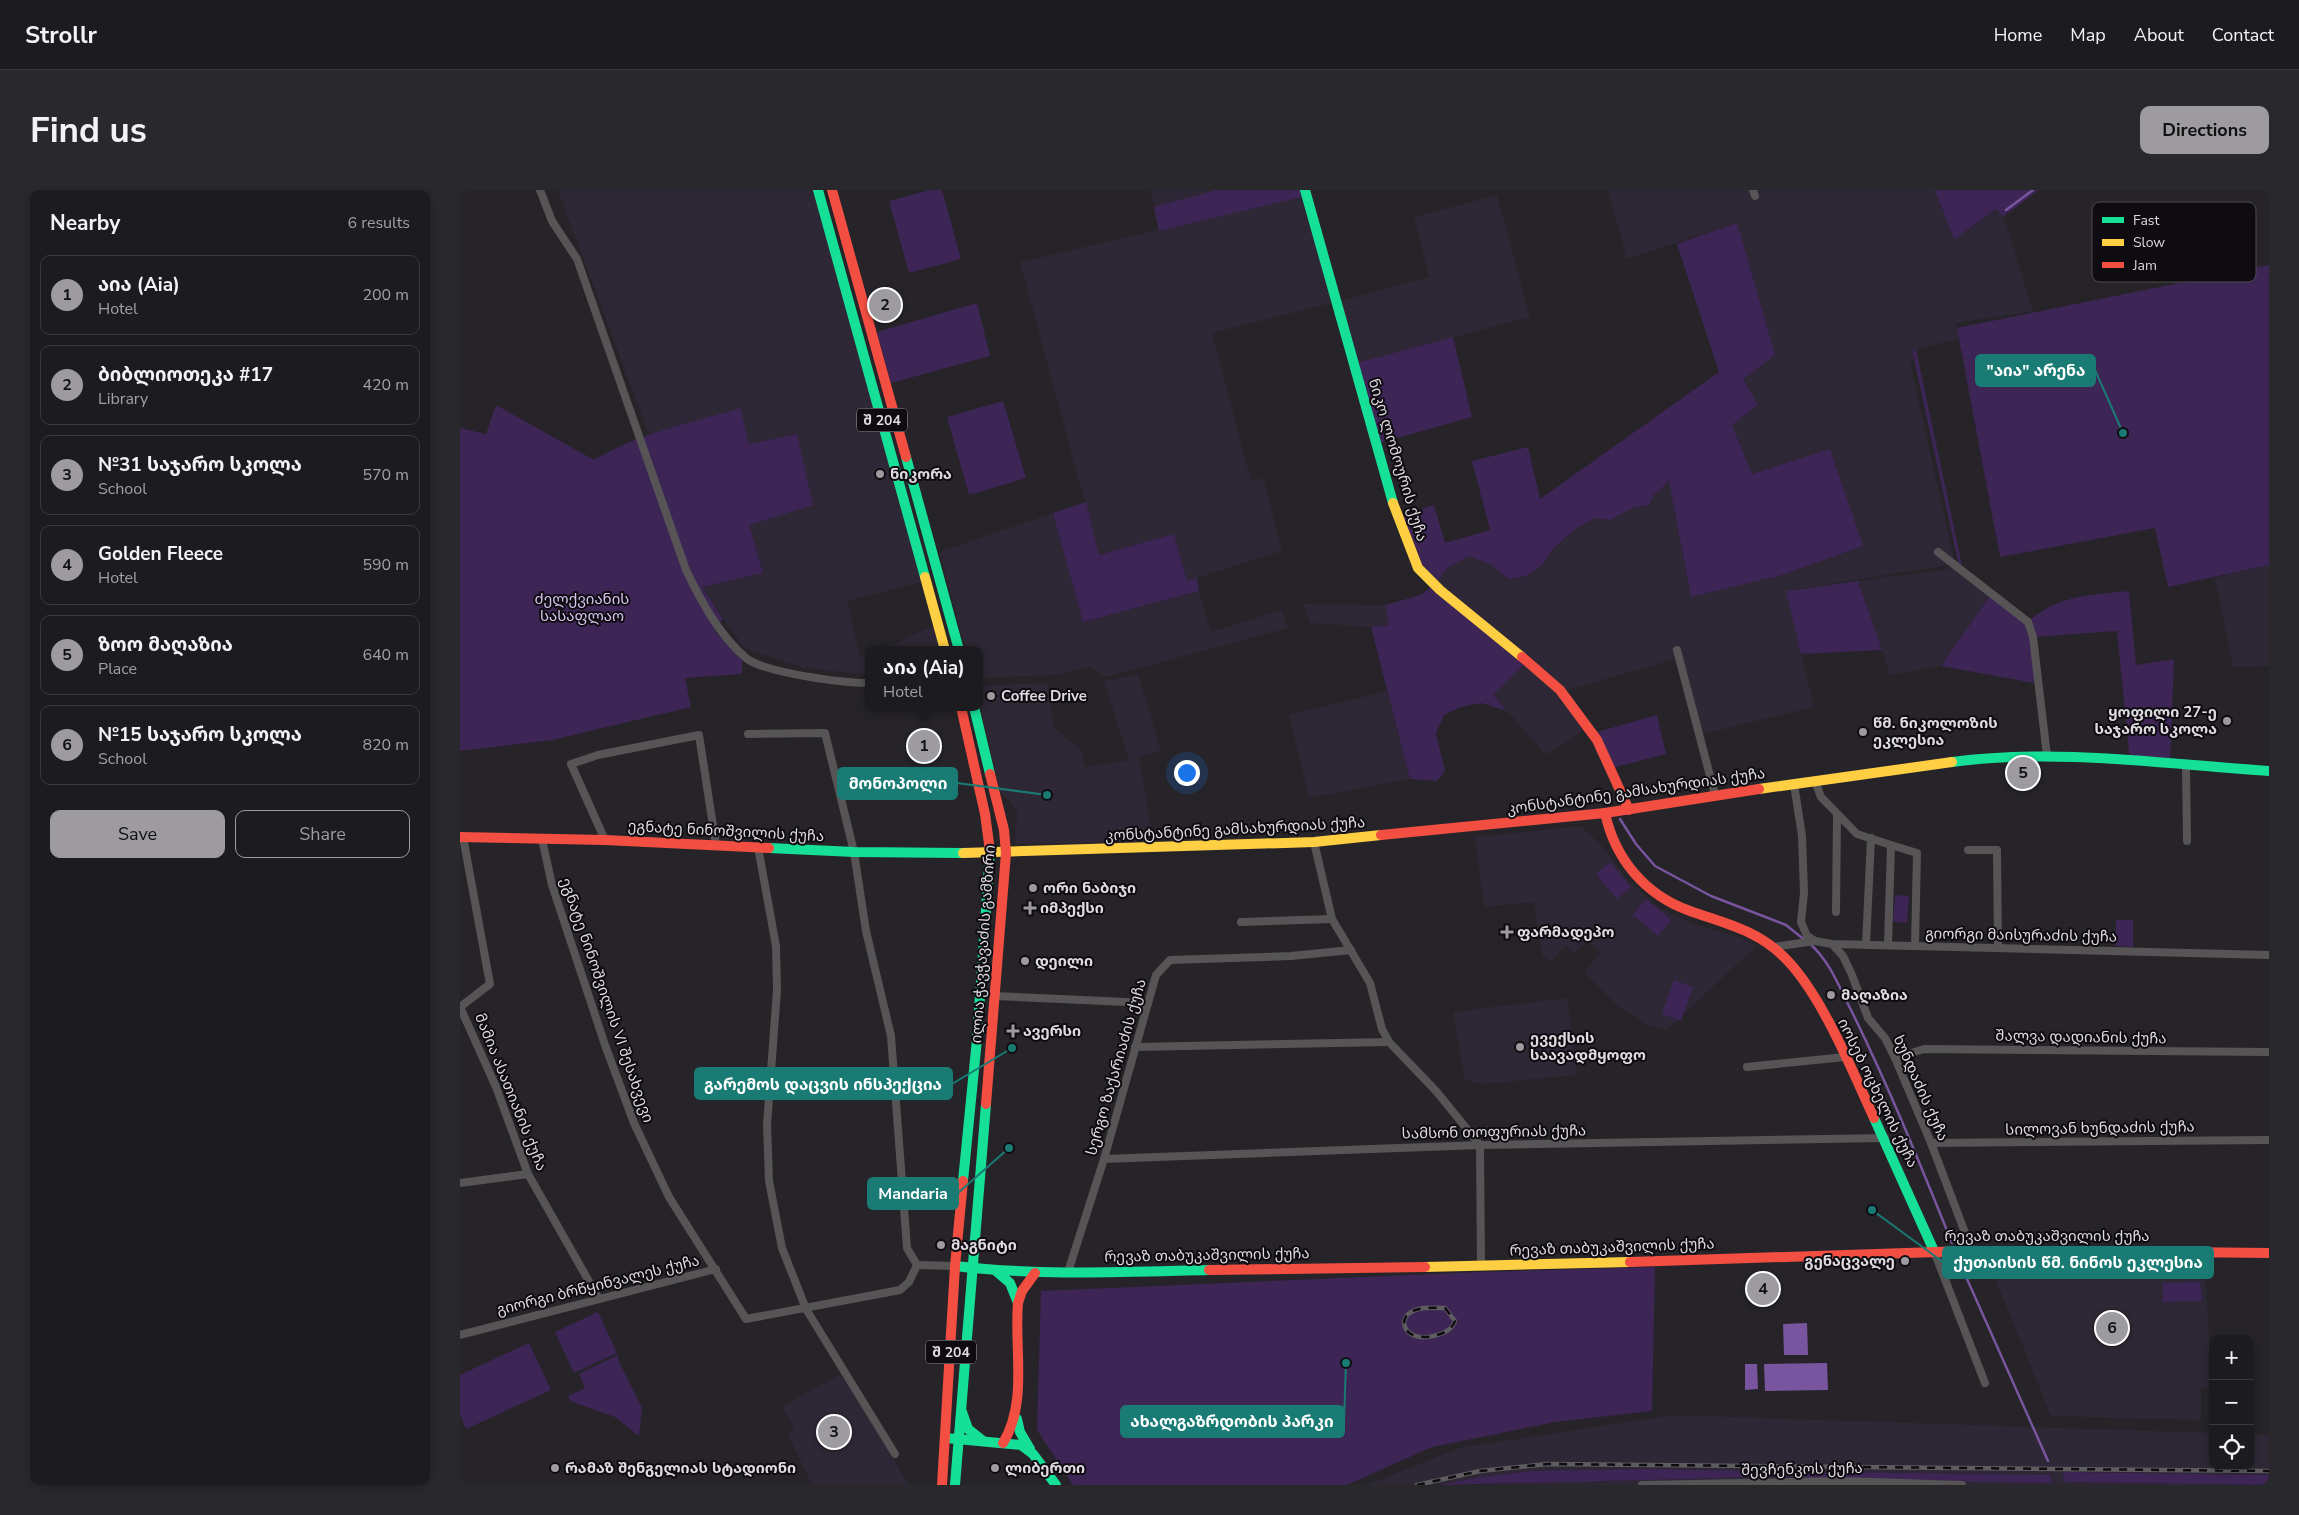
<!DOCTYPE html>
<html lang="en">
<head>
<meta charset="utf-8">
<style>
	body { margin:0; font-family:"Nunito Sans","Noto Sans Georgian",sans-serif; background:#29282c; color:#f1f3f6 }
	.controls { position:absolute; right:15px; bottom:15px; display:grid; overflow:hidden; border-radius:10px; box-shadow:0 2px 8px #0003 }
	.controls button { width:45px; height:45px; display:grid; place-items:center; padding:0; border:0; border-bottom:1px solid #3a393d; background:#1c1b1f; color:#f1f3f6; font:25px sans-serif }
	.you { position:absolute; left:726px; top:582px; width:18px; height:18px; margin:-12px; border:4px solid #fff; border-radius:50%; background:#1a73e8; box-shadow:0 0 0 8px #1a73e833 }
	.badge { display:grid; place-items:center; width:32px; height:32px; border-radius:50%; background:#9d9aa0; color:#111; font-size:16px; font-weight:700 }
	.pin { position:absolute; translate:-50% -50%; border:2px solid #fff; box-shadow:0 1px 5px #0006 }
	.popup { position:absolute; left:405px; top:456px; width:118px; height:65px; box-sizing:border-box; display:grid; place-content:center; border-radius:10px; background:#1c1b1f; filter:drop-shadow(0 1px 4px #0005); font-size:16px; white-space:nowrap; color:#a0a1a4 }
	.popup b { font-size:19px; color:#f1f3f6 }
	.popup::after { content:''; position:absolute; left:50%; top:100%; margin-left:-10px; border:10px solid transparent; border-top-color:#1c1b1f }
	.list { margin:0; padding:0; list-style:none }
	h2 { display:flex; justify-content:space-between; align-items:center; height:65px; margin:0; padding:0 20px; font-size:21px }
	h2 small { font-size:16px; font-weight:400; color:#a0a1a4 }
	.list li { display:grid; grid-template-columns:32px 1fr auto; gap:15px; align-items:center; box-sizing:border-box; height:80px; margin:0 10px 10px; padding:0 10px; border:1px solid #3a393d; border-radius:10px }
	.list b { display:block; font-size:19px; white-space:nowrap }
	.list p { margin:0; font-size:16px; white-space:nowrap; color:#a0a1a4 }
	.list em { font-size:16px; font-style:normal; color:#a0a1a4 }
	.actions { display:flex; gap:10px; padding:15px 20px }
	.actions a { flex:1; padding:11px 0; border:1px solid #9d9aa0; border-radius:10px; text-align:center; font-size:18px; color:#9d9aa0 }
	.actions .main { background:#9d9aa0; color:#111 }
	.icon { flex:none; width:28px; height:28px; fill:none; stroke:currentColor; stroke-width:2; stroke-linecap:round; stroke-linejoin:round }
	.map { position:relative; flex:none; width:1809px; height:1295px; overflow:hidden; border-radius:10px }
	header { display:flex; align-items:center; gap:30px; box-sizing:border-box; height:70px; padding:0 25px; background:#1c1b1f; border-bottom:1px solid #3a393d }
	header strong { font-size:24px }
	nav { display:flex; gap:28px; margin-inline-start:auto; font-size:18px }
	.intro { display:flex; align-items:center; justify-content:space-between; box-sizing:border-box; height:120px; padding:0 30px }
	h1 { margin:0; font-size:35px }
	.button { padding:12px 22px; border-radius:10px; background:#9d9aa0; color:#111; font-size:18px; font-weight:700 }
	main { display:flex; gap:30px; padding:0 30px }
	aside { flex:1; background:#1c1b1f; border-radius:10px; box-shadow:0 2px 8px #0003 }
	.map>svg:first-child { display:block }
	.built { fill:#2e2735 }
	.green { fill:#3d2556 }
	.water { fill:#78559e }
	.lines { fill:none; stroke-linecap:round; stroke-linejoin:round }
	.stream { stroke:#78559e; stroke-width:2.5 }
	.street { stroke:#565454; stroke-width:8 }
	.fast { stroke:#16e098; stroke-width:10 }
	.slow { stroke:#ffcf43; stroke-width:10 }
	.jam { stroke:#f24e42; stroke-width:10 }
	.rail-casing { stroke:#5d5c5e; stroke-width:4.5 }
	.rail { stroke:#0e0c10; stroke-width:2.5; stroke-dasharray:8; stroke-linecap:butt }
	.poi-dot { fill:#9d9aa0; stroke:#0e0c10; stroke-width:2 }
	.labels { text-anchor:middle; dominant-baseline:central; stroke-width:4; stroke-linejoin:round; paint-order:stroke }
	.shield { fill:#0e0c10; stroke:#9f9ca2; stroke-width:1 }
	.shield-label { font-size:14px; font-weight:bold; fill:#dddae0 }
	.street-label { font-size:15px; fill:#dddae0; stroke:#0e0c10 }
	.poi-label { font-size:15px; font-weight:bold; fill:#dddae0; stroke:#0e0c10; text-anchor:start }
	.park-label { font-size:15px; fill:#d6c4ef; stroke:#0e0c10 }
	.key { fill:#0e0c10; stroke:#4c4a4e; stroke-width:1 }
	.key-label { font-size:14px; fill:#dddae0 }
	.leader { fill:none; stroke:#197b74; stroke-width:2 }
	.callout-dot { fill:#197b74; stroke:#0e0c10; stroke-width:2 }
	.callout { fill:#197b74; stroke:#197b74; stroke-width:2 }
	.callout-label { font-size:16px; text-anchor:middle; font-weight:bold; fill:#fff }
</style>
</head>
<body>
<header>
<strong>Strollr</strong>
<nav><a>Home</a><a>Map</a><a>About</a><a>Contact</a></nav>
</header>
<div class="intro"><h1>Find us</h1><a class="button">Directions</a></div>
<main>
<aside>
<h2>Nearby<small>6 results</small></h2>
<ul class="list">
<li><span class="badge">1</span><div><b>აია (Aia)</b><p>Hotel</p></div><em>200 m</em></li>
<li><span class="badge">2</span><div><b>ბიბლიოთეკა #17</b><p>Library</p></div><em>420 m</em></li>
<li><span class="badge">3</span><div><b>№31 საჯარო სკოლა</b><p>School</p></div><em>570 m</em></li>
<li><span class="badge">4</span><div><b>Golden Fleece</b><p>Hotel</p></div><em>590 m</em></li>
<li><span class="badge">5</span><div><b>ზოო მაღაზია</b><p>Place</p></div><em>640 m</em></li>
<li><span class="badge">6</span><div><b>№15 საჯარო სკოლა</b><p>School</p></div><em>820 m</em></li>
</ul>
<div class="actions"><a class="main">Save</a><a>Share</a></div>
</aside>
<div class="map">
<svg width="1809" height="1295" viewBox="0 0 1809 1295">
	<rect width="100%" height="100%" fill="#262429"/>
	<g class="built">
		<path d="M98,0h257l110,391 -78,20 13,54 9,-2v22l-64,-7 -61,-20 -42,-61 61,-14 -14,-48 48,-91 -48,10 -10,-36 -90,27z"/>
		<path d="M690,0h66l-62,17z"/>
		<path d="M1148,0h327l19,50 43,-31 8,11 28,91 -77,12 3,16 -47,11 2,10 -4,2 45,202 36,30 -50,72 -51,9 -32,-94 90,-12 6,-5 -168,27 28,116 -115,28 -20,-77 -122,35 29,35 -40,27 -53,-60 29,-30 -90,-79 15,-18 22,-13 21,9 19,14 33,-13 12,-17 21,-19 21,-11 14,1 23,-11 16,-3 5,-10 15,-14 22,116 91,-22 81,-29 -111,-72 -20,-49 26,-20 -15,-26 -6,-156 -110,36z"/>
		<path d="M1037,5l33,122 -177,47 -17,-62 -124,31 39,148 13,-3 18,73 -95,30 -13,-46 -75,20 -79,-293 286,-66 30,106 93,-25 -15,-60z"/>
		<path d="M593,323l30,109 116,-31 12,41 71,-22 6,18 -182,49 -17,-10 -33,8 -77,3v-28h-13l-27,-98z"/>
		<path d="M1809,375v101l-36,1 -18,-89z"/>
		<path d="M843,414l82,1 5,20 -19,2 -61,-4z"/>
		<path d="M476,434l7,26h-63l6,-2z"/>
		<path d="M678,484l23,76 -22,7 15,85 -139,2 2,-33 -17,-20 -21,-89v-16l68,-3 7,44 27,23 4,17 44,-7 -25,-79z"/>
		<path d="M927,501l23,88 -101,19 -20,-83z"/>
		<path d="M1121,636l19,18 28,36 30,27 36,17 47,14 15,8 -90,85 -18,-6 -31,-20 -33,-32 16,-20 -13,-12 -13,12 -8,-7 -14,15 -10,-6 -8,-53 -50,5 -9,-70z"/>
		<path d="M1107,808l10,77 -94,9 -18,-4 -12,-68z"/>
		<path d="M1531,1078h214l7,120 -11,1v31l-150,-4z"/>
		<path d="M382,1184l67,111h-97l-24,-51 7,-5 -13,-23z"/>
		<path d="M1213,1225l540,18v33h37v-32l19,1v40l-203,-3 -4,3 3,7 202,3h-787l69,-4 213,-4 290,5 -2,-7 -403,-6 -117,2 -49,6 -43,8h-71l92,-37z"/>
	</g>
	<g class="green">
		<path d="M470,0h12l19,69 -52,14 -20,-72z"/>
		<path d="M756,0h89l1,6 -147,35 -5,-24z"/>
		<path d="M1475,0h104l-36,27 -7,-8 -42,31z"/>
		<path d="M1277,33l38,132 -32,24 15,26 -26,20 20,49 78,-25 33,97 -81,29 -91,22 -22,-116 -15,14 -5,10 -16,3 -23,12 -14,-2 -21,11 -21,19 -12,17 -16,11 -17,3 -19,-15 -21,-8 -22,12 -15,19 91,78 -30,30 14,16 -26,-8 -20,4 -17,8 -8,18 9,38 -8,10 -27,-2 -39,-152 18,-2 -4,-20 36,-10 11,-9 -36,-69 38,-12 11,38 45,-13 -18,-69 56,-14 12,52 179,-127 -42,-128z"/>
		<path d="M1809,75v300l-101,22 -13,-59 -155,29 -43,-229z"/>
		<path d="M517,113l13,53 -99,27 -14,-51z"/>
		<path d="M993,147l19,80 -96,27 -23,-80z"/>
		<path d="M1456,159l47,221 -8,-6 3,-3 -46,-211z"/>
		<path d="M543,211l23,77 -57,17 -22,-78z"/>
		<path d="M36,215l98,55c44,-27 97,-37 146,-52l9,36 48,-10 16,71 -64,20 14,48 -61,14 21,32 -9,11 28,30v14l-57,4 6,29 -139,33 -92,11v-323l26,6z"/>
		<path d="M626,312l13,53 75,-21 13,47 10,-3 2,13 -116,31 -30,-109z"/>
		<path d="M1398,391l24,69 -81,4 -15,-63z"/>
		<path d="M1669,401l7,74 38,-6 -4,106 -40,-3 -13,-131 -83,6 5,47 -98,-18 50,-72 37,28c29,-27 63,-27 101,-31z"/>
		<path d="M1197,525l9,39 -58,15 -18,-35z"/>
		<path d="M1150,672l21,25 -14,12 -21,-25z"/>
		<path d="M1435,705l14,1 -2,27 -14,-1z"/>
		<path d="M1186,709l25,21 -13,16 -25,-21z"/>
		<path d="M1656,730h17v27l-17,-1z"/>
		<path d="M1214,790l19,7 -12,34 -19,-7z"/>
		<path d="M1195,1077l-3,144 -97,11 -123,25 -85,38h-274l-36,-55 4,-139 438,-19z"/>
		<path d="M1740,1092l2,19 -39,1v-19z"/>
		<path d="M138,1122l19,41 -43,20 -19,-41z"/>
		<path d="M69,1153l22,47 -85,39 -6,-14v-40z"/>
		<path d="M158,1165l1,7 23,46 -3,28 -24,-19 -45,-16 -2,-5 17,-8 -6,-14z"/>
		<path d="M1187,1279l403,6 2,8 -290,-6 -324,8 43,-8 49,-6z"/>
		<path d="M1606,1282l203,3v10l-204,-3 -3,-7z"/>
	</g>
	<g class="water">
		<path d="M1347,1133l1,32h-24l-1,-31z"/>
		<path d="M1367,1173l1,27 -63,1 -1,-27z"/>
		<path d="M1285,1174h12l1,25 -13,1z"/>
	</g>
	<g class="lines">
		<g class="stream">
			<path d="M1546,20l27,-20"/>
			<path d="M1160,629l16,25 19,22 56,30 75,29 20,16"/>
			<path d="M1350,754c20,17 30,45 42,68 37,75 69,154 100,231"/>
			<path d="M1503,1080l85,191"/>
		</g>
		<g class="street">
			<path d="M80,0l12,31 25,38 109,311c15,31 33,65 60,88 19,15 97,25 123,25"/>
			<path d="M1293,0l2,6"/>
			<path d="M1478,362l90,70 5,15 14,119"/>
			<path d="M1217,460l38,145"/>
			<path d="M288,544l77,-1 29,119 12,79 25,105 16,212 10,17"/>
			<path d="M1726,576l1,75"/>
			<path d="M1355,591l6,16 36,37 34,11 -3,100"/>
			<path d="M1334,594l8,52 2,57 -3,29 6,14 8,5"/>
			<path d="M3,647l27,147 -30,23 36,80 32,87 71,125"/>
			<path d="M82,649l10,46 53,160 29,78 35,74 77,122 154,-29 9,-8 8,-17"/>
			<path d="M145,650l-34,-76 27,-9 101,-20 17,110"/>
			<path d="M854,652l18,77 38,64 12,46 7,13 47,49 44,54 1,121"/>
			<path d="M1431,655l26,8 -2,93"/>
			<path d="M298,657l18,99 1,44 -10,135 2,56 13,67 24,61 89,145"/>
			<path d="M1508,660h29l1,98"/>
			<path d="M1376,722l1,-96"/>
			<path d="M781,732l91,-3"/>
			<path d="M1372,754l11,12 9,19 16,43 17,20 10,20 36,85 41,108"/>
			<path d="M1406,755l5,-107"/>
			<path d="M1313,757l42,-6 17,3 437,11"/>
			<path d="M534,806l154,7"/>
			<path d="M675,857l254,-5"/>
			<path d="M1435,868l29,-9 345,3"/>
			<path d="M1287,877l98,-10"/>
			<path d="M1471,953l338,-3"/>
			<path d="M644,969l376,-14 405,-7"/>
			<path d="M0,993l68,-9"/>
			<path d="M1474,1061l51,132"/>
			<path d="M457,1075l38,1"/>
			<path d="M608,1082l36,-113 52,-184 14,-15 121,-4 60,-6"/>
			<path d="M0,1145l256,-66"/>
			<path d="M1182,1295l200,-4 120,4"/>
		</g>
		<g class="fast">
			<path d="M358,0l107,387"/>
			<path d="M845,0l88,313"/>
			<path d="M446,267l53,193"/>
			<path d="M514,517l16,67"/>
			<path d="M1492,572c105,-14 212,2 317,9"/>
			<path d="M309,658l85,4 109,1"/>
			<path d="M1414,928l60,133"/>
			<path d="M503,991l14,-142 13,-188"/>
			<path d="M495,1076c84,10 169,6 254,4"/>
			<path d="M536,1081l14,12 8,20"/>
			<path d="M502,1222l6,17 15,12"/>
			<path d="M557,1229l3,13 10,17"/>
			<path d="M486,1248l75,7 12,9 23,31"/>
			<path d="M495,1295l31,-381"/>
		</g>
		<g class="slow">
			<path d="M933,313l25,65 22,22 82,67"/>
			<path d="M465,387l20,73"/>
			<path d="M1299,599l193,-27"/>
			<path d="M503,663l351,-11 67,-7"/>
			<path d="M1507,1061l210,1"/>
			<path d="M965,1077l205,-5"/>
		</g>
		<g class="jam">
			<path d="M372,0l74,267"/>
			<path d="M1062,467l38,33 37,50 32,70"/>
			<path d="M501,517l24,107 5,37"/>
			<path d="M1145,623c10,46 40,82 85,98 34,12 67,19 94,46 37,36 68,113 90,161"/>
			<path d="M921,645l224,-22 154,-24"/>
			<path d="M0,647l145,3 164,8"/>
			<path d="M526,914l20,-251 -2,-23 -14,-56"/>
			<path d="M1717,1062l92,1"/>
			<path d="M1170,1072l337,-11"/>
			<path d="M749,1080l216,-3"/>
			<path d="M543,1253c25,-41 11,-94 15,-140l4,-12 13,-18"/>
			<path d="M482,1295l13,-219 8,-85"/>
		</g>
		<defs>
			<g id="rail">
				<path d="M985,1118l10,13c-4,14 -32,20 -44,13 -4,-2 -7,-7 -7,-12 3,-17 28,-14 41,-14z"/>
				<path d="M957,1295l63,-14 67,-7 722,7"/>
			</g>
		</defs>
		<use href="#rail" class="rail-casing"/>
		<use href="#rail" class="rail"/>
	</g>
	<g class="poi-dot">
		<circle cx="420" cy="284" r="5"/>
		<circle cx="531" cy="506" r="5"/>
		<circle cx="1767" cy="531" r="5"/>
		<circle cx="1403" cy="542" r="5"/>
		<circle cx="573" cy="698" r="5"/>
		<path d="M567.5 710.5h5v5h5v5h-5v5h-5v-5h-5v-5h5z"/>
		<path d="M1044.5 734.5h5v5h5v5h-5v5h-5v-5h-5v-5h5z"/>
		<circle cx="565" cy="771" r="5"/>
		<circle cx="1371" cy="805" r="5"/>
		<path d="M550.5 833.5h5v5h5v5h-5v5h-5v-5h-5v-5h5z"/>
		<circle cx="1060" cy="857" r="5"/>
		<circle cx="481" cy="1055" r="5"/>
		<circle cx="1445" cy="1071" r="5"/>
		<circle cx="95" cy="1278" r="5"/>
		<circle cx="535" cy="1278" r="5"/>
	</g>
	<g class="labels">
		<g class="shield">
			<rect x="397" y="218.5" width="50" height="23" rx="4"/>
			<rect x="466" y="1150.5" width="50" height="23" rx="4"/>
		</g>
		<g class="shield-label">
			<text x="422" y="230">შ 204</text>
			<text x="491" y="1162">შ 204</text>
		</g>
		<g class="street-label">
			<text transform="translate(938 270) rotate(73)">ნიკო ლომოურის ქუჩა</text>
			<text transform="translate(1176 601) rotate(-8)">კონსტანტინე გამსახურდიას ქუჩა</text>
			<text transform="translate(775 639) rotate(-3)">კონსტანტინე გამსახურდიას ქუჩა</text>
			<text transform="translate(266 641) rotate(3)">ეგნატე ნინოშვილის ქუჩა</text>
			<text transform="translate(1561 745) rotate(1)">გიორგი მაისურაძის ქუჩა</text>
			<text transform="translate(523 754) rotate(-86)">ილია ჭავჭავაძის გამზირი</text>
			<text transform="translate(147 810) rotate(71)">ეგნატე ნინოშვილის VI შესახვევი</text>
			<text transform="translate(1621 847) rotate(1)">შალვა დადიანის ქუჩა</text>
			<text transform="translate(656 877) rotate(-74)">სერგო ზაქარიაძის ქუჩა</text>
			<text transform="translate(1461 898) rotate(66)">ხუნდაძის ქუჩა</text>
			<text transform="translate(51 902) rotate(68)">მამია ასათიანის ქუჩა</text>
			<text transform="translate(1418 903) rotate(64)">იოსებ ოცხელის ქუჩა</text>
			<text transform="translate(1640 938) rotate(-1)">სილოვან ხუნდაძის ქუჩა</text>
			<text transform="translate(1034 942) rotate(-1)">სამსონ თოფურიას ქუჩა</text>
			<text x="1587" y="1046">რევაზ თაბუკაშვილის ქუჩა</text>
			<text transform="translate(1152 1057) rotate(-2)">რევაზ თაბუკაშვილის ქუჩა</text>
			<text transform="translate(747 1065) rotate(-1)">რევაზ თაბუკაშვილის ქუჩა</text>
			<text transform="translate(138 1095) rotate(-14)">გიორგი ბრწყინვალეს ქუჩა</text>
			<text transform="translate(1342 1279) rotate(-1)">შევჩენკოს ქუჩა</text>
		</g>
		<g class="poi-label">
			<text x="430" y="284">ნიკორა</text>
			<text x="541" y="506">Coffee Drive</text>
			<text x="1757" y="522" text-anchor="end">ყოფილი 27-ე<tspan x="1757" dy="17">საჯარო სკოლა</tspan></text>
			<text x="1413" y="533">წმ. ნიკოლოზის<tspan x="1413" dy="17">ეკლესია</tspan></text>
			<text x="583" y="698">ორი ნაბიჯი</text>
			<text x="580" y="718">იმპექსი</text>
			<text x="1057" y="742">ფარმადეპო</text>
			<text x="575" y="771">დეილი</text>
			<text x="1381" y="805">მაღაზია</text>
			<text x="563" y="841">ავერსი</text>
			<text x="1070" y="848">ევექსის<tspan x="1070" dy="17">საავადმყოფო</tspan></text>
			<text x="491" y="1055">მაგნიტი</text>
			<text x="1435" y="1071" text-anchor="end">გენაცვალე</text>
			<text x="105" y="1278">რამაზ შენგელიას სტადიონი</text>
			<text x="545" y="1278">ლიბერთი</text>
		</g>
		<g class="park-label">
			<text x="122" y="409">ძელქვიანის<tspan x="122" dy="17">სასაფლაო</tspan></text>
		</g>
	</g>
	<rect x="1632" y="12" width="164" height="80" rx="8" class="key"/>
	<rect x="1642" y="27" width="22" height="6" fill="#16e098"/>
	<rect x="1642" y="49" width="22" height="7" fill="#ffcf43"/>
	<rect x="1642" y="72" width="22" height="6" fill="#f24e42"/>
	<g class="key-label">
		<text x="1673" y="35">Fast</text>
		<text x="1673" y="57">Slow</text>
		<text x="1673" y="80">Jam</text>
	</g>
	<path class="leader" d="M1663 243L1635 180M587 605L497 593M552 858L492 894M549 958L498 1003M1412 1020L1483 1072M886 1173L884 1231"/>
	<g class="callout-dot">
		<circle cx="1663" cy="243" r="5"/>
		<circle cx="587" cy="605" r="5"/>
		<circle cx="552" cy="858" r="5"/>
		<circle cx="549" cy="958" r="5"/>
		<circle cx="1412" cy="1020" r="5"/>
		<circle cx="886" cy="1173" r="5"/>
	</g>
	<g class="callout">
		<rect x="1516" y="165" width="119" height="31" rx="5"/>
		<rect x="378" y="578" width="119" height="31" rx="5"/>
		<rect x="235" y="878" width="257" height="31" rx="5"/>
		<rect x="408" y="988" width="90" height="31" rx="5"/>
		<rect x="1483" y="1057" width="270" height="31" rx="5"/>
		<rect x="661" y="1216" width="223" height="31" rx="5"/>
	</g>
	<g class="callout-label">
		<text x="1576" y="186">"აია" არენა</text>
		<text x="438" y="599">მონოპოლი</text>
		<text x="363" y="900">გარემოს დაცვის ინსპექცია</text>
		<text x="453" y="1009">Mandaria</text>
		<text x="1618" y="1078">ქუთაისის წმ. ნინოს ეკლესია</text>
		<text x="772" y="1237">ახალგაზრდობის პარკი</text>
	</g>
</svg>
<div class="controls">
<button>+</button>
<button>−</button>
<button><svg class="icon" aria-label="locate" viewBox="0 0 24 24"><circle cx="12" cy="12" r="6"/><path d="M12 2v4M12 18v4M2 12h4M18 12h4"/></svg></button>
</div>
<div class="you"></div>
<div class="pin badge" style="left:464px;top:556px">1</div>
<div class="popup"><b>აია (Aia)</b>Hotel</div>
<div class="pin badge" style="left:425px;top:115px">2</div>
<div class="pin badge" style="left:374px;top:1242px">3</div>
<div class="pin badge" style="left:1303px;top:1099px">4</div>
<div class="pin badge" style="left:1563px;top:583px">5</div>
<div class="pin badge" style="left:1652px;top:1138px">6</div>
</div>
</main>
</body>
</html>
